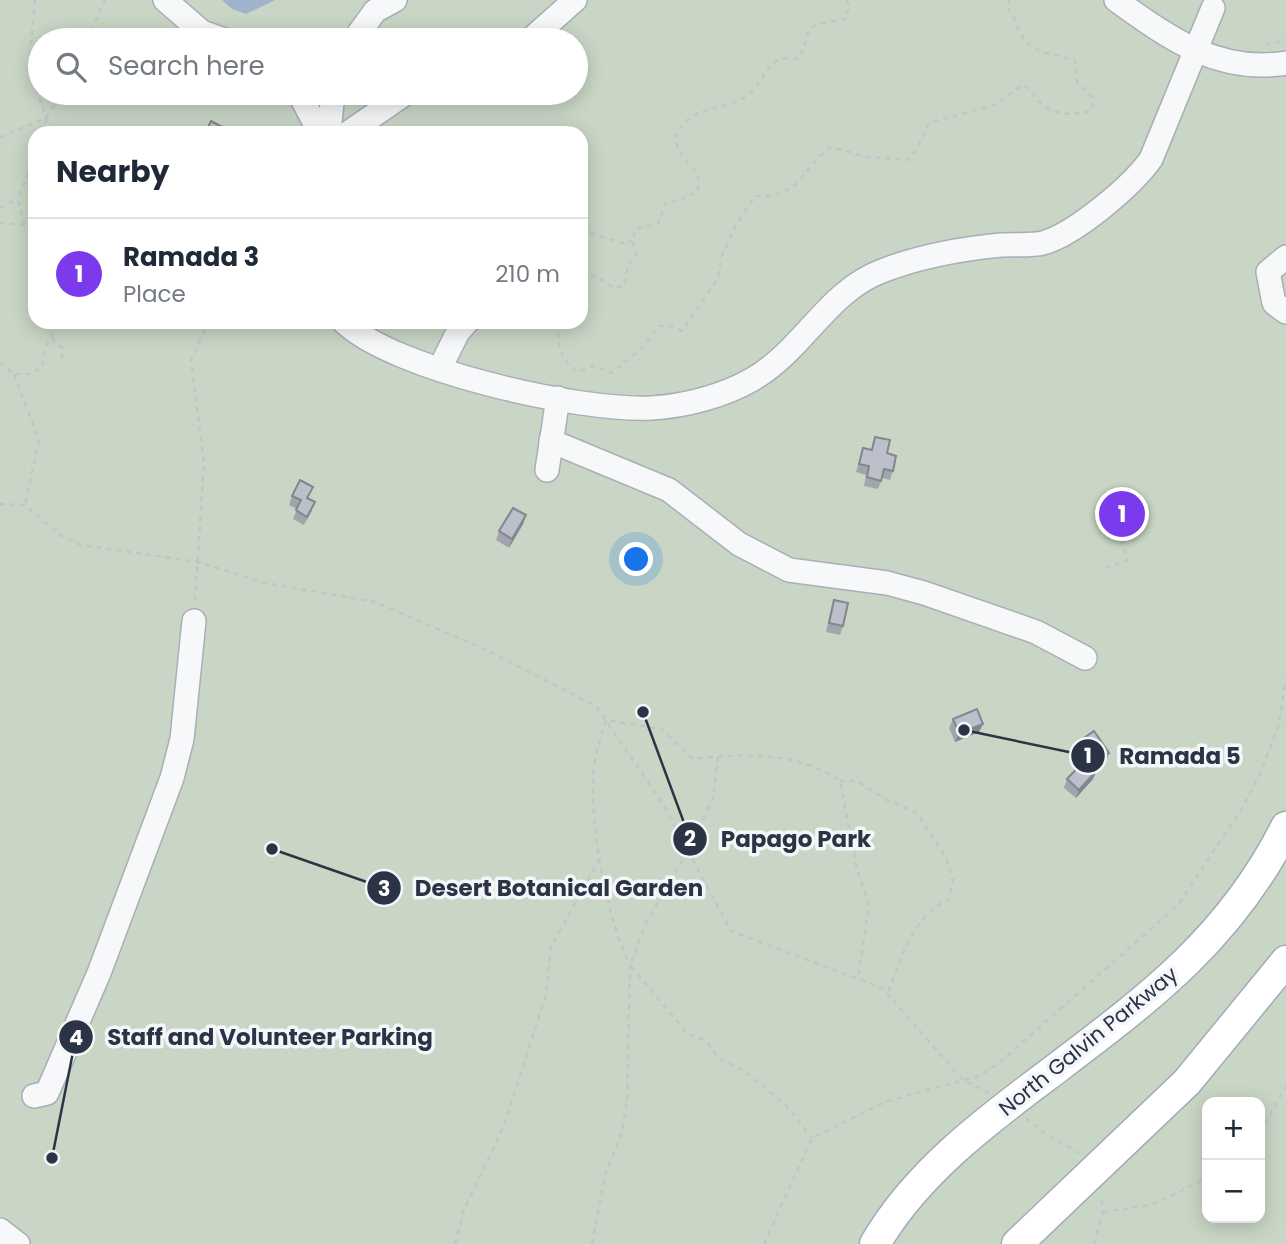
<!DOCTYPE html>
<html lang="en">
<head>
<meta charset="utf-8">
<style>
	body { margin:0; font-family:Poppins,sans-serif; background:#f2f2f3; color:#1f2937 }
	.controls { position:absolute; right:21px; bottom:21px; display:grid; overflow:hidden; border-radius:14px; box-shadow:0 4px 18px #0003 }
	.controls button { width:63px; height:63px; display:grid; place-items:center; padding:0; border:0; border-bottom:2px solid #e0e1e3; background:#fff; color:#1f2937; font:35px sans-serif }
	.you { position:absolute; left:637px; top:560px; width:24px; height:24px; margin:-18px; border:5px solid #fff; border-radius:50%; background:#1a73e8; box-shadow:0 0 0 10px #1a73e833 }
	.badge { display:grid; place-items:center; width:46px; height:46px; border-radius:50%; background:#7c3aed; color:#fff; font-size:23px; font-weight:700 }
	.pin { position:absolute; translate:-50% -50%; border:4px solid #fff; box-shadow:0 2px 7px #0006 }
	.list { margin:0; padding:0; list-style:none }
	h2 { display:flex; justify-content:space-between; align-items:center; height:91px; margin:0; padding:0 28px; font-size:30px }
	h2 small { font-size:23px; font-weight:400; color:#747a83 }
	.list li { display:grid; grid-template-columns:46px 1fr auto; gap:21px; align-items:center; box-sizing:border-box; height:112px; padding:0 28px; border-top:2px solid #e0e1e3 }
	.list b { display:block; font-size:26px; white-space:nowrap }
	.list p { margin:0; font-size:23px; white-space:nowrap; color:#747a83 }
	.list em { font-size:23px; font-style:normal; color:#747a83 }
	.icon { flex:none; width:38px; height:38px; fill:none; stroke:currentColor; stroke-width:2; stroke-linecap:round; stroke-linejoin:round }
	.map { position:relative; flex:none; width:1286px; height:1244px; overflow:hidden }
	.search { position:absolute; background:#fff; box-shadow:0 4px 18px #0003; left:28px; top:28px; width:560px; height:77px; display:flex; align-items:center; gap:18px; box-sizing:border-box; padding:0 24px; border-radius:38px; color:#747a83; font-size:26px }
	.panel { position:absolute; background:#fff; box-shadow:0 4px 18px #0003; left:28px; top:126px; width:560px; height:203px; border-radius:21px }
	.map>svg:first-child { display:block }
	.green { fill:#c9d6c5; fill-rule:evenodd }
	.water { fill:#9fb4cc }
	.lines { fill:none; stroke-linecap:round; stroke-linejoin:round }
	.minor-casing { stroke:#a9aeb7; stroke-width:26 }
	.major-casing { stroke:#a3abb8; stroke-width:33 }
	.path { stroke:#c2c5cb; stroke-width:2.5; stroke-dasharray:5 5; stroke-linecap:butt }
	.minor { stroke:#f7f8fa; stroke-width:23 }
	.major { stroke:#fff; stroke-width:30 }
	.wall { fill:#a1a5ae }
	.shaded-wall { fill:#83868d }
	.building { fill:#bbc0ca; stroke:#83868d; stroke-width:2 }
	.labels { text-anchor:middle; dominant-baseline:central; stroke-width:7; stroke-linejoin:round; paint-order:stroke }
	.street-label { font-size:21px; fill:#2b3445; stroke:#f4f6f9 }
	.leader { fill:none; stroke:#2b3445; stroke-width:2.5 }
	.callout-dot { fill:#2b3445; stroke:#f4f6f9; stroke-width:2.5 }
	.mark-label { font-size:21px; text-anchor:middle; font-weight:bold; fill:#fff }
	.callout-label { font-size:23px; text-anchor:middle; font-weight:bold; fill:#2b3445; stroke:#f4f6f9; stroke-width:7; stroke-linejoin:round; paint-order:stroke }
</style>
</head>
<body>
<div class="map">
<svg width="1286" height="1244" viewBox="0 0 1286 1244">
	<rect width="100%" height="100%" fill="#e4e7ec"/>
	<path class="green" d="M0,0h1286v1244h-1286zM40,40h536v53h-536zM35,133h546v189h-546zM1207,1102h53v116h-53z"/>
	<path class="water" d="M222,0h53l-29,14 -14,-5z"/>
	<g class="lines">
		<defs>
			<g id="minor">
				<path d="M165,0l37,32 23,8"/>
				<path d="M1116,0c53,38 102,74 170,63"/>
				<path d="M354,40l21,-29 20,-11"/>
				<path d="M530,40l45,-40"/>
				<path d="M299,93l21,40"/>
				<path d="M329,133l4,-40"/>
				<path d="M348,133l58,-40"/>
				<path d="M1286,257l-18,15 6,31 12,9"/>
				<path d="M344,322c50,48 238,90 308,86 33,-2 72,-12 101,-29 49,-28 75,-88 129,-108 38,-15 78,-22 119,-26 13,-1 29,1 42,-2 32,-9 89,-57 108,-84l62,-151"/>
				<path d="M440,368l18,-36 9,-10"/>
				<path d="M551,441l118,49 70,54 50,26 98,13 37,10 112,39 49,26"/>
				<path d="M547,470l11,-72"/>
				<path d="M34,1096l13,-3 52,-120 73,-195 10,-39 12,-118"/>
				<path d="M0,1230l18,14"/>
			</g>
			<g id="major">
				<path d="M875,1244c40,-69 107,-120 170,-167 99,-75 184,-136 241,-250"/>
				<path d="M1017,1244l170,-162 99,-121"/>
			</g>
		</defs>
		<use href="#minor" class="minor-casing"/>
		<use href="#major" class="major-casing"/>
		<g class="path">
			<path d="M35,0l-6,66 17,52 8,15"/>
			<path d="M87,40l18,-40"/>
			<path d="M1266,45l20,-5"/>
			<path d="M42,133l4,-15"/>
			<path d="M0,137l46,-19 16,-25"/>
			<path d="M0,208l18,-10"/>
			<path d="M0,223l35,3"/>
			<path d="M24,225l-6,-27 17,-41"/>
			<path d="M581,230l41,13 10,-3"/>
			<path d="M581,279l15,-3 18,12 11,-3 3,-20 8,-11 -4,-14 5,-12 21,-4 8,-22 12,-1 20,-10v-17l-14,-15 -10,-20c16,-36 42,-25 71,-42 24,-15 18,-45 53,-38 7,-10 6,-15 10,-26 4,-11 27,-12 37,-14l5,-14 -4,-5"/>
			<path d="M197,322l7,7"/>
			<path d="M559,322c-2,22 0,36 18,50l16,-6 19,7 30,-25 17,-22h11l12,5 36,-53 3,-20 14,-31 20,-31c49,1 43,-25 76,-49l36,10 40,3 9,-10 13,-27 68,-19 25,-19c10,4 10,8 16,15 13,15 37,17 54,10v-13l-15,-15 -2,-21c-18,-8 -41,-5 -53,-25 -7,-11 -6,-19 -15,-28l2,-8"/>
			<path d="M52,338l10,10v13"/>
			<path d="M0,362l14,12h16l12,-7 4,-22 6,-7 -2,-16"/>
			<path d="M14,374l25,66 -14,65"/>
			<path d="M0,504l25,1 35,30 21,10 117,17 68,21 109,19 105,45 116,59 67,98 68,127 151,57 81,92 26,13"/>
			<path d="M1105,568l22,-7 -8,-32"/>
			<path d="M195,601l9,-138 -13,-103 17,-38"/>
			<path d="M718,757l-5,41 -25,53 -42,72 -16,42 58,69 18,7 13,17 25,13 42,34 26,33"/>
			<path d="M840,781h17l30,19 30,13 29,45 7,21 -4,20c-37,18 -47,57 -61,94"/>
			<path d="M1026,1118l18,15 35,20"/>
			<path d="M1260,1133l26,-47"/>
			<path d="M1103,1212l48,-7 56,-27"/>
			<path d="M455,1244l9,-34 39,-82 43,-133 5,-48 49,-89"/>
			<path d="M592,1244l13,-69 17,-43 5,-32 3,-135c-23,-45 -39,-135 -37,-186 1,-20 7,-40 13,-59l55,9 32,30c51,-5 102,-9 147,22l17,88 12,35 -11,75"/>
			<path d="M764,1244l48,-106 73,-36 96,-27 18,-12 179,-158 63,-95 19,-36 18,-47 8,-48"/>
			<path d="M1094,1244l9,-32 -2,-16"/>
		</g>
		<use href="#minor" class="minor"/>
		<use href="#major" class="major"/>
	</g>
	<g class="wall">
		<path d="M875,437l12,16 6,18 -3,9 -8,-2 -4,11 -14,-3 2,-11 -10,-3 7,-24 8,2z"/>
		<path d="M292,496l16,2 4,13 -8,14 -11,-6 4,-10 -8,-4z"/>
		<path d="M1135,506l-13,23 -13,-7 3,-9z"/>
		<path d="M526,515l-3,9 -14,24 -13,-8 3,-9z"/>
		<path d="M834,600l9,26 -3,9 -14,-3 5,-23z"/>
		<path d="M953,719l30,5 -4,8 -24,10 -6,-14z"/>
		<path d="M1081,740l25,22 -11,7 2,1 -4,9 -17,19 -12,-10 3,-9 18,-19 -7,-11z"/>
	</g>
	<g class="shaded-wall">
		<path d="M1138,498l-3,8 -13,23 3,-9z"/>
		<path d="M526,515l-3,9 -14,24 3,-9z"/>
		<path d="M983,724l-4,8 -24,10 4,-9z"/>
		<path d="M1109,753l-3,9 -13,9 3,-9z"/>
		<path d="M1097,770l-4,9 -17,19 3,-8z"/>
	</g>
	<g class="building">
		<path d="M211,121l13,7 -3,5h-27l3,-6 9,4z"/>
		<path d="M875,437l15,3 -3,13 9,3 -3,15 -9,-2 -3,12 -14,-4 2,-11 -10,-2 4,-16 9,2z"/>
		<path d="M300,480l13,7 -6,11 8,4 -8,15 -11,-7 5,-10 -9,-4z"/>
		<path d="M1125,490l13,8 -13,22 -13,-7z"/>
		<path d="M513,508l13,7 -14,24 -13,-8z"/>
		<path d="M834,600l14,3 -5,23 -14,-3z"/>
		<path d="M977,709l6,15 -24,9 -6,-14z"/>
		<path d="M1094,731l15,22 -13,9 -15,-22z"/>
		<path d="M1085,760l12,10 -18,20 -12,-11z"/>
	</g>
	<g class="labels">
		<g class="street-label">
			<text transform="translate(1088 1041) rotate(-39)">North Galvin Parkway</text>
		</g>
	</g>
	<path class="leader" d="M964 730L1088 756M643 712L690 839M272 849L384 888M52 1158L76 1037"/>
	<g class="callout-dot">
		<circle cx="964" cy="730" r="7"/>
		<circle cx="643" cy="712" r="7"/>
		<circle cx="272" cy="849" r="7"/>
		<circle cx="52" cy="1158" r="7"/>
		<circle cx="1088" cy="756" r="18"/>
		<circle cx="690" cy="839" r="18"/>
		<circle cx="384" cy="888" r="18"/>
		<circle cx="76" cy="1037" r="18"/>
	</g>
	<g class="mark-label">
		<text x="1088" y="763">1</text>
		<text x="690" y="846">2</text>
		<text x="384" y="896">3</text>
		<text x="76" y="1045">4</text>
	</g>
	<g class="callout-label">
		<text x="1180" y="764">Ramada 5</text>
		<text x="796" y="847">Papago Park</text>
		<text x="559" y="896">Desert Botanical Garden</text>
		<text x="270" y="1045">Staff and Volunteer Parking</text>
	</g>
</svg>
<div class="controls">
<button>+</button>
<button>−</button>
</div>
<div class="you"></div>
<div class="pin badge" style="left:1122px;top:514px">1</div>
<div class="search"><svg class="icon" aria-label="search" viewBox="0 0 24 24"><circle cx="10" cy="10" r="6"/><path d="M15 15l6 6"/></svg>Search here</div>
<section class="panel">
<h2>Nearby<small></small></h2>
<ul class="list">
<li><span class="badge">1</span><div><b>Ramada 3</b><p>Place</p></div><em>210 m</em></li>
</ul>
</section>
</div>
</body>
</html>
